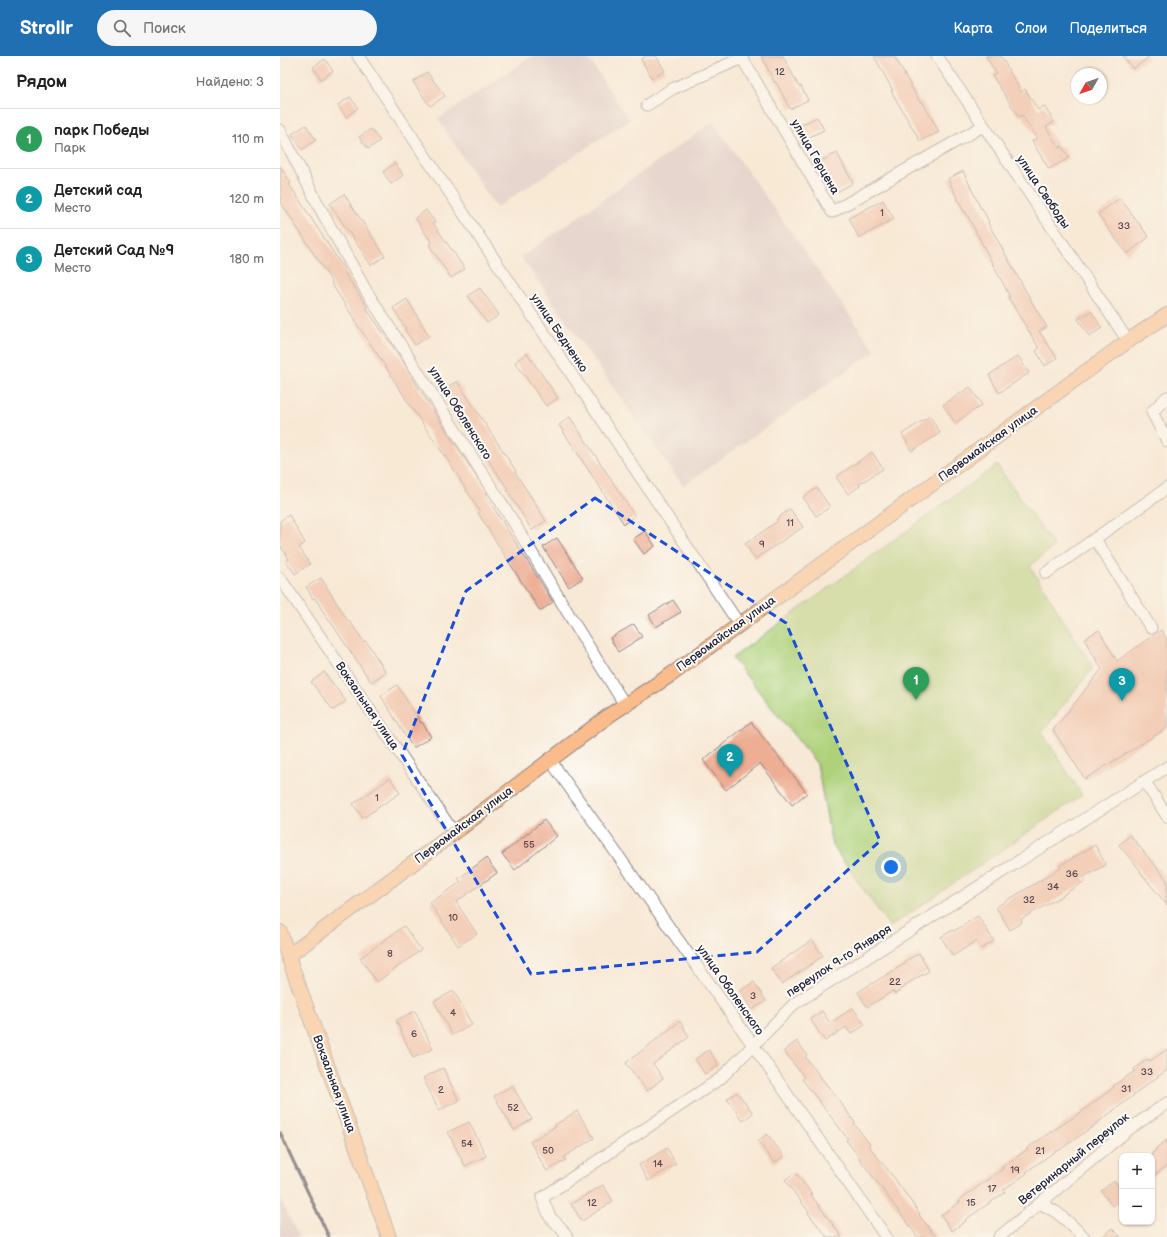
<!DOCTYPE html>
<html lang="ru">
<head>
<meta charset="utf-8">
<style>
	body { margin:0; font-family:"Balsamiq Sans",sans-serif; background:#f6f6f6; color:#222 }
	.controls { position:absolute; right:12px; bottom:12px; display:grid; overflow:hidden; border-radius:8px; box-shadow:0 1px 3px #0004 }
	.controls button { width:36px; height:36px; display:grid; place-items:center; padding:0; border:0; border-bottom:1px solid #e0e0e0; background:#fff; color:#222; font:20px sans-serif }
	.compass { position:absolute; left:791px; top:12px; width:36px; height:36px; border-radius:50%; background:#fff; box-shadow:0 1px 3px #0004; rotate:230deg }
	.you { position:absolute; left:611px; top:811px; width:14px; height:14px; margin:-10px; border:3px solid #fff; border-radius:50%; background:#1a73e8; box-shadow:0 0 0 6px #1a73e833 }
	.badge { display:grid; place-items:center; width:26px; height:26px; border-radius:50%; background:#1f6fb2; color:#fff; font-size:13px; font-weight:700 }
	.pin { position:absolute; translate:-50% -33px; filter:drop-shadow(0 1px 2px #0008) }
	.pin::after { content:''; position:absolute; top:21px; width:14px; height:12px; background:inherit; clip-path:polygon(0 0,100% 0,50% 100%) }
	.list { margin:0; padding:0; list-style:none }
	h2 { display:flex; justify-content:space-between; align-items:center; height:52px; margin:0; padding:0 16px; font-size:17px }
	h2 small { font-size:13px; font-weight:400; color:#767676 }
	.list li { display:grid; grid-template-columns:26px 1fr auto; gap:12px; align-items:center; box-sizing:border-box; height:60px; padding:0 16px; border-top:1px solid #e0e0e0 }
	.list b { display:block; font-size:15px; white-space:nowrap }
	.list p { margin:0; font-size:13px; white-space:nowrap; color:#767676 }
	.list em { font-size:13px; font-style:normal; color:#767676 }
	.icon { flex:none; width:22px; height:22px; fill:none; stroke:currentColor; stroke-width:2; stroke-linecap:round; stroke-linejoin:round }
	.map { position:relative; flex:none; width:887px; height:1181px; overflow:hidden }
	header { display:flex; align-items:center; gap:24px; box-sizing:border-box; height:56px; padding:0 20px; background:#1f6fb2; color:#fff }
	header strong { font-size:19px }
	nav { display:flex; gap:22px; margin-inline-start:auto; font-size:14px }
	.search { width:280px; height:36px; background:#f6f6f6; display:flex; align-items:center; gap:10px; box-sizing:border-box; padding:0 14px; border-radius:22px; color:#767676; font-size:15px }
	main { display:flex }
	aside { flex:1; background:#fff }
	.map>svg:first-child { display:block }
	.industrial { fill:#d2bec3 }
	.green { fill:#afd17a; stroke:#687a5a }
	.building { fill:#edae94 }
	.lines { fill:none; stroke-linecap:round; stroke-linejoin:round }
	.minor-casing { stroke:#8d8688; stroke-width:13 }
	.major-casing { stroke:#8d8688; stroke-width:16 }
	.minor { stroke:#fff; stroke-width:11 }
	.major { stroke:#fabc8b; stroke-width:14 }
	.rail { stroke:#22223b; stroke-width:3 }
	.marked { fill:none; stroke:#1d4ed8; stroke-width:3; stroke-dasharray:8 5; stroke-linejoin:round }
	.labels { text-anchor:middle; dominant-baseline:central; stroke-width:4; stroke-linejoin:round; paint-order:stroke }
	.number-label { font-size:10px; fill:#554551 }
	.street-label { font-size:12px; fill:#22223b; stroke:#fdfcf7 }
</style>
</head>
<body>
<header>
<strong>Strollr</strong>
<div class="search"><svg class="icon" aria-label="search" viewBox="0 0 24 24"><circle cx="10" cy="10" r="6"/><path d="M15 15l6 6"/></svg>Поиск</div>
<nav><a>Карта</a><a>Слои</a><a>Поделиться</a></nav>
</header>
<main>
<aside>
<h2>Рядом<small>Найдено: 3</small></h2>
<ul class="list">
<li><span class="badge" style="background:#2e9e5b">1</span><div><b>парк Победы</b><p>Парк</p></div><em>110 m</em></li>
<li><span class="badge" style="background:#0f9aa8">2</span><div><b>Детский сад</b><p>Место</p></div><em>120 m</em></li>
<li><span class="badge" style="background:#0f9aa8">3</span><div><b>Детский Сад №9</b><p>Место</p></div><em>180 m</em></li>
</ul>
</aside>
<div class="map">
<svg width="887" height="1181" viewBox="0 0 887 1181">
	<rect width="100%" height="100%" fill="#fdfcf7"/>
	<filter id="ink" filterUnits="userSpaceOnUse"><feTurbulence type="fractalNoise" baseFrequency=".025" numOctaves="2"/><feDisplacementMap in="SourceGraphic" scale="8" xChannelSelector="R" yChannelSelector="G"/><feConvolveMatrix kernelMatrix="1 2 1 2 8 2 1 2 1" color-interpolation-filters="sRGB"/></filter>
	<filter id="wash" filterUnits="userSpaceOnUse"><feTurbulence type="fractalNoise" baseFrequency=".012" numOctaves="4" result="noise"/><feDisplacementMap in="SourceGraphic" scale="16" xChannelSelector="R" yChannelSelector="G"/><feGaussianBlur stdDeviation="0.9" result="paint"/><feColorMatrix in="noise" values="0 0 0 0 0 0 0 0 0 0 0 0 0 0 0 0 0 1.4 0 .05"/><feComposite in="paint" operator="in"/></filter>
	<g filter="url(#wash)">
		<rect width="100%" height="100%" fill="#f8e9d6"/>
		<g class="industrial">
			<path d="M253,0h54l42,64 -133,88 -58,-89z"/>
			<path d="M433,66l162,229 -192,135 -162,-229z"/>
			<path d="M0,1142l19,39h-19z"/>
		</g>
		<path class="green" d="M717,409l57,81 -24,20 63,102 -51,64 40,63 -192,132 -58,-82 -15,-81 -85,-106z"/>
		<g id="blocks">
			<g class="building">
				<path d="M366,0h10l9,15 -13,7 -11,-19z"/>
				<path d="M481,0h22l16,31 2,-1 7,14 -18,9 -14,-27 -1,1z"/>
				<path d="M594,0h20l26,46 2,-1 17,31 -19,9 -29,-50h2z"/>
				<path d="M706,0h15l20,36 4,-3 13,21 6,-4 10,16 -8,5 13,21 3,-2 7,12 -20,11 -17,-28 5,-3 -15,-23 -3,2 -27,-42 4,-2z"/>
				<path d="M843,0h27l-17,13z"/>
				<path d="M45,3l8,12 -12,8 -8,-12z"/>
				<path d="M147,16l18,24 -15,10 -17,-24z"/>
				<path d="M70,41l8,11 -12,9 -8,-12z"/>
				<path d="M537,61l7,13 -17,8 -6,-13z"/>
				<path d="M26,69l10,15 -14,10 -10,-16z"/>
				<path d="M91,73l9,12 -12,8 -9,-12z"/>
				<path d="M557,97l16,30 -16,9 -16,-31z"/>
				<path d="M115,107l8,12 -12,9 -8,-12z"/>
				<path d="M0,110l11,17 -2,1 55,85 -1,1 24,37 -1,1 38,55 14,24 69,106 -2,1 68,108 -13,9 -62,-98 2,-1 -29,-47 -42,-61 -31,-49 -24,-35h1l-24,-37 1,-1 -52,-81z"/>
				<path d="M683,115l18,38 1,-1 7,14 -1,1 49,88 10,16 -8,4 18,27 -12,8 -9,-15 3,-3 -31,-51h2l-45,-86 -1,1 -16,-33z"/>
				<path d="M64,138l41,62 -14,9 -41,-61z"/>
				<path d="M840,142l29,39 -22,17 -29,-40z"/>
				<path d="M603,144l11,19 -35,19 -10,-20z"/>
				<path d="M146,154l9,12 -2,1 32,46 -14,9 -22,-33 3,-2 -17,-25z"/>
				<path d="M200,232l19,27 -12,8 -19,-27z"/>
				<path d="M127,243l22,37 -14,9 -10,-15 1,-1 -13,-21z"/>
				<path d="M811,255l11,17 -13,8 -11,-17z"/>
				<path d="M247,297l31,45 -12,8 -31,-44z"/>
				<path d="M738,300l11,17 -30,20 -10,-18z"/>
				<path d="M177,325l59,90 -1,1 31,49 -14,9 -25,-40 1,-1 -48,-71h1l-18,-28z"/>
				<path d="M690,331l12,18 -27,18 -12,-18z"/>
				<path d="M650,360l10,17 -28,18 -10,-17z"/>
				<path d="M290,361l65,99 -11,8 -65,-99z"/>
				<path d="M592,396l11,17 -24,15 1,2 -12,8 -12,-17z"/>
				<path d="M537,432l13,19 -14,9 -13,-19z"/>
				<path d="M510,453l13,18 -48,32 -10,-15 33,-23 -1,-2z"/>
				<path d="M9,459l16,28 -6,4 11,17 -15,10 -9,-13 3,-2 -9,-14v-24z"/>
				<path d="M365,475l10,15 -11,8 -11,-15z"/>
				<path d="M277,482l26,40 -14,9 -26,-40z"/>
				<path d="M41,522l27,43 1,-1 15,22 2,-1 20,31 -15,10 -41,-61h-1l-14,-23 -2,1 -7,-12z"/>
				<path d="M393,544l8,12 -25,15 -7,-12z"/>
				<path d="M354,568l8,13 -24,15 -8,-14z"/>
				<path d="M819,574l18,31 44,-31 6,10v88l-82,51 -32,-49 49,-61 -18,-30z"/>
				<path d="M44,616l22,29 -13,9 -22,-28z"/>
				<path d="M117,629l24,38 1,-1 9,15 -18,11 -32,-52z"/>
				<path d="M471,666l56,71 -15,12 -32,-42 -34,27 -23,-30z"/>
				<path d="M110,722l10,15 -37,25 -10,-14z"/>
				<path d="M264,764l13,16 -42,34 -13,-16z"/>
				<path d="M850,779l37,45v25l-27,-33 1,-1 -22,-26z"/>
				<path d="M815,789l11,20 -23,12 2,4 -21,13v1l-43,24 1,3 -12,8 -14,-23 65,-39 -2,-2z"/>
				<path d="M206,802l11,15 -41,29 21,32 -19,12 -28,-43 31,-21 -3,-3z"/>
				<path d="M698,860l16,25 -13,8 -5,-8 -23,15 -12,-19 12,-7 1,1z"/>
				<path d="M124,870l17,24 -44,32 -17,-24z"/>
				<path d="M532,884l11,16 -41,28 -11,-16z"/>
				<path d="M639,897l10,18 -24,14 1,1 -11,8 -2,-3 -26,16 -9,-15 48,-29 -1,-2z"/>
				<path d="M474,926l12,19 -14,9 -12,-19z"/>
				<path d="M174,935l18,34 -20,10 -18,-34z"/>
				<path d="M573,952l12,17 -14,9 -5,-7 -21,14 -15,-22 12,-8 8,12z"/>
				<path d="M135,955l18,38 -20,9 -17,-38z"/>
				<path d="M400,965l9,16 -36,27 10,14 -16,13 -21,-28z"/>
				<path d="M517,985l10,14 -2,2 36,46 14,20 -1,1 16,20 -2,1 27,34 25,35 -1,1 17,22h-18l-59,-79h1l-14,-18 2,-1 -46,-60 2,-2 -20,-26z"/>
				<path d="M887,993v21l-29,21v1l-50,38 -30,21 -1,-1 -31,22 1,1 -24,17 2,2 -40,28 1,1 -14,10 -11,-16 19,-13 -1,-2 44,-31 -1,-2 26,-18 -1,-1 53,-35 34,-26 -1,-1 22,-15 -1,-2 14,-10 2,2z"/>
				<path d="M429,994l10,15 -14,9 -10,-15z"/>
				<path d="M163,1012l16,33 -20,9 -16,-32z"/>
				<path d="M232,1030l20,33 -18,11 -20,-34z"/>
				<path d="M457,1036l16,21 -10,8 -16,-22z"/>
				<path d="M297,1055l17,27 -30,19 2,3 -19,11 -17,-29 26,-16 -1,-1z"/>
				<path d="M189,1066l17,34 -21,10 -17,-34z"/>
				<path d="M487,1078l17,22 -10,7 -16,-22z"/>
				<path d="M887,1084v26l-15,11v-24l4,-3 -1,-1z"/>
				<path d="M387,1092l9,16 -28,17 -9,-16z"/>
				<path d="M515,1116l17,22 -1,1 31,42h-15l-19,-24 1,-1 -24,-32z"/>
				<path d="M834,1125l8,10v8l-10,7 -11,-15z"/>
				<path d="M323,1129l10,16 -31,20 -11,-17z"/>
				<path d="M832,1172l9,9h-19z"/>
			</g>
		</g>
	</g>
	<g filter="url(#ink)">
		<use href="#blocks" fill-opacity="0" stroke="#8d8688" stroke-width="1"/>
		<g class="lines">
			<defs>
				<g id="minor">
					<path d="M78,0l381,568"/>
					<path d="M657,0l191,285"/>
					<path d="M367,49l25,-16 70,-31 90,154 151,-86"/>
					<path d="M0,74l41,80 44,79 146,229 63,105 51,82"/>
					<path d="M887,341l-15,15 15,29"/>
					<path d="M815,483l56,89"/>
					<path d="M766,517l121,-85"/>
					<path d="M0,522l174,255"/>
					<path d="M270,704l203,285 133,192"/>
					<path d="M865,726l22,34"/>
					<path d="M760,1147l16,9 11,9 17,16"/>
					<path d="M287,1181l-6,-9 -11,-11 -8,-19 179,-120 73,-74 373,-237"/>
					<path d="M719,1181l129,-107 39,-27"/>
				</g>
				<g id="major">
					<path d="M0,876l8,24 101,281"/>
					<path d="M8,900l166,-123 157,-119 61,-40 456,-333 39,-26"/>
				</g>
			</defs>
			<use href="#minor" class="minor-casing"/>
			<use href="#major" class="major-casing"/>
			<use href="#minor" class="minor"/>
			<use href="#major" class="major"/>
			<path class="rail" d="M0,1077l49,104"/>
		</g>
	</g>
	<path d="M0 0H887V1181H0ZM315,442l191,125 94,218 -123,111 -226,22 -129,-219 64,-164z" fill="#f8e9d6" fill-opacity=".55" fill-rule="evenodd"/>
	<path class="marked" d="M315,442l191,125 94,218 -123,111 -226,22 -129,-219 64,-164z"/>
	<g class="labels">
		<g class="number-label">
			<text x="500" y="16">12</text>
			<text x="602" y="157">1</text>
			<text x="844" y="170">33</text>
			<text x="510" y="467">11</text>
			<text x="482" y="488">9</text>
			<text x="97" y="742">1</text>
			<text x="249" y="789">55</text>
			<text x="792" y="818">36</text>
			<text x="773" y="831">34</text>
			<text x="749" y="844">32</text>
			<text x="173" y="862">10</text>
			<text x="110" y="898">8</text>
			<text x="615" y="926">22</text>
			<text x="473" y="940">3</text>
			<text x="173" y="957">4</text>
			<text x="134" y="978">6</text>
			<text x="867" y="1016">33</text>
			<text x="846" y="1033">31</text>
			<text x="161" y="1034">2</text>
			<text x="233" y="1052">52</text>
			<text x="187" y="1088">54</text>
			<text x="268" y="1095">50</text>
			<text x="760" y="1095">21</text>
			<text x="378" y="1108">14</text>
			<text x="735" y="1114">19</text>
			<text x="712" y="1133">17</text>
			<text x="312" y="1147">12</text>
			<text x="691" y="1147">15</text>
		</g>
		<g class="street-label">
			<text transform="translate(535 101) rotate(60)">улица Герцена</text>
			<text transform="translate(763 136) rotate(56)">улица Свободы</text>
			<text transform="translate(279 277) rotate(56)">улица Бедненко</text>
			<text transform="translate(180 357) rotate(58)">улица Оболенского</text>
			<text transform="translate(708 388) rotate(-36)">Первомайская улица</text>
			<text transform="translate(446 578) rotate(-36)">Первомайская улица</text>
			<text transform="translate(87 650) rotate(56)">Вокзальная улица</text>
			<text transform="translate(184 769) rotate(-37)">Первомайская улица</text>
			<text transform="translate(559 905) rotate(-33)">переулок 9-го Января</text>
			<text transform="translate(450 934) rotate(55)">улица Оболенского</text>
			<text transform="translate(54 1028) rotate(70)">Вокзальная улица</text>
			<text transform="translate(794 1103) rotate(-39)">Ветеринарный переулок</text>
		</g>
	</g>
</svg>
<div class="controls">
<button>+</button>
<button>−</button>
</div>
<svg class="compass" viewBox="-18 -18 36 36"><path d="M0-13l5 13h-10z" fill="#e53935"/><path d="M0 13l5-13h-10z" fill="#767676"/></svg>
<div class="you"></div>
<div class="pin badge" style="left:636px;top:644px;background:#2e9e5b">1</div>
<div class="pin badge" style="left:450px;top:721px;background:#0f9aa8">2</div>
<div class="pin badge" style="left:842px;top:645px;background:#0f9aa8">3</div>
</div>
</main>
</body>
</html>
